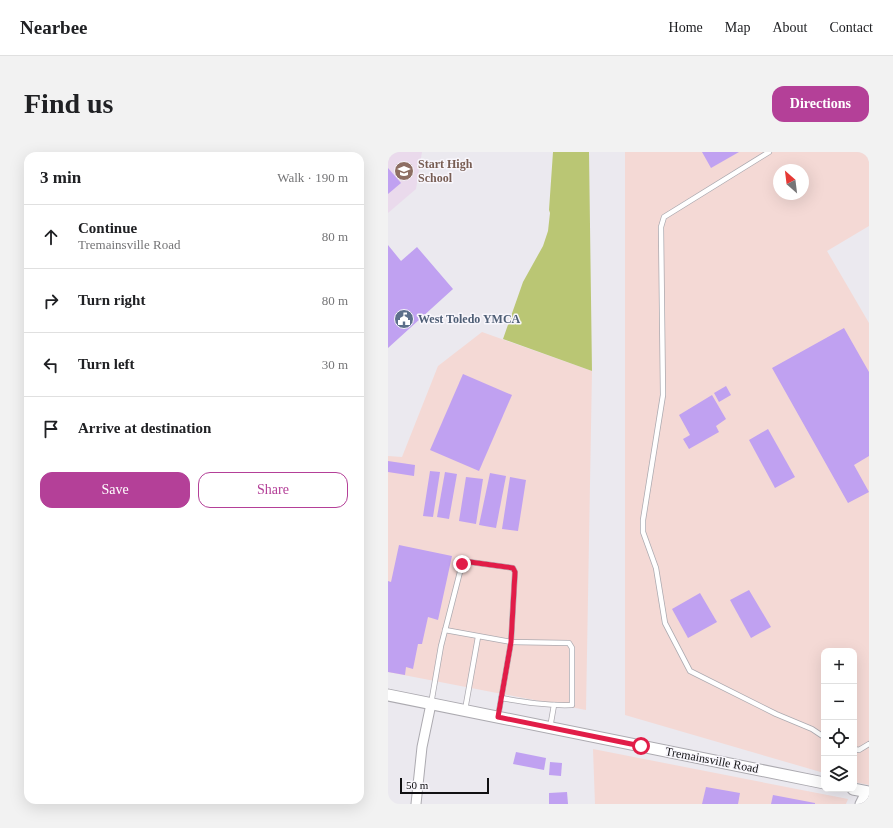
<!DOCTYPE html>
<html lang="en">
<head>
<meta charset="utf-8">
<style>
	body { margin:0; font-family:Georgia,serif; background:#f2f2f2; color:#202124 }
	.controls { position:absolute; right:12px; bottom:12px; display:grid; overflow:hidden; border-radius:8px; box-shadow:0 4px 16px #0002 }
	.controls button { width:36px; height:36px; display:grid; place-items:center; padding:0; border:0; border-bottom:1px solid #e0e0e0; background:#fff; color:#202124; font:20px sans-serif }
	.compass { position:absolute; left:385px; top:12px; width:36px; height:36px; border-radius:50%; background:#fff; box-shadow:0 4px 16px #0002; rotate:332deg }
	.scale { position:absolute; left:12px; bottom:10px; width:89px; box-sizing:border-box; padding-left:4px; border:2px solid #101012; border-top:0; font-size:11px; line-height:14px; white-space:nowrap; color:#101012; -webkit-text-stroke:3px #f8f6fc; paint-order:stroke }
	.stop { position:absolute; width:12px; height:12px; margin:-9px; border:3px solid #e11d48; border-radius:50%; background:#fff }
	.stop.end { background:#e11d48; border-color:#fff; box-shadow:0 1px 4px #0008 }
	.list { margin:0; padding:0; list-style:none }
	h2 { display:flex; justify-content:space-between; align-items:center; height:52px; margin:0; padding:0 16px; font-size:17px }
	h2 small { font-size:13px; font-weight:400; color:#757577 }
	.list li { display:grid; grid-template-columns:26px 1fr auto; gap:12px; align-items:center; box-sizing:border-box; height:64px; padding:0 16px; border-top:1px solid #e0e0e0 }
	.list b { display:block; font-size:15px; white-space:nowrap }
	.list p { margin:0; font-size:13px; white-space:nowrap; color:#757577 }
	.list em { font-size:13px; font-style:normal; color:#757577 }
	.actions { display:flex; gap:8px; padding:12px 16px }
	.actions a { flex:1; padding:9px 0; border:1px solid #b44098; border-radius:12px; text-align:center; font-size:14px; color:#b44098 }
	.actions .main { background:#b44098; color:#fff }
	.icon { flex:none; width:22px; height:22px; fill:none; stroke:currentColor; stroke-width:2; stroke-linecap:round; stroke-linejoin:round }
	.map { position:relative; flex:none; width:481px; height:652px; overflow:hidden; border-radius:12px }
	header { display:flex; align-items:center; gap:24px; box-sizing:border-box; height:56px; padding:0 20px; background:#fff; border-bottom:1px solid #e0e0e0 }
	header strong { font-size:19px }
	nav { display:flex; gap:22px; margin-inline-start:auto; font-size:14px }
	.intro { display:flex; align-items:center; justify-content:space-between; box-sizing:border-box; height:96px; padding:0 24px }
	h1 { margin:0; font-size:28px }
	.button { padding:10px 18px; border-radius:12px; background:#b44098; color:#fff; font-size:14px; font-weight:700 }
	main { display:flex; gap:24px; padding:0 24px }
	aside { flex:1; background:#fff; border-radius:12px; box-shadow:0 4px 16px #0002 }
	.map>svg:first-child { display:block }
	.industrial { fill:#f4d9d5; fill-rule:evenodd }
	.education { fill:#eadaec }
	.green { fill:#bac674 }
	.building { fill:#c0a1f1 }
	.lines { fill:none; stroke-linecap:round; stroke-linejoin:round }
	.service-casing { stroke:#acaab0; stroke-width:6 }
	.minor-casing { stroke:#acaab0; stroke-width:11 }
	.tertiary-casing { stroke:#acaab0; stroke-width:13 }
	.service { stroke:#fff; stroke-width:4.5 }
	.minor { stroke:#fff; stroke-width:9 }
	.tertiary { stroke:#fff; stroke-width:11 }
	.route { stroke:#e11d48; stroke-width:5 }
	.labels { text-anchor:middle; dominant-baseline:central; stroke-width:3; stroke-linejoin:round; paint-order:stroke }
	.education-label { font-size:12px; font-weight:bold; fill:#785e54; stroke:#f8f6fc; text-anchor:start }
	.service-label { font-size:12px; font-weight:bold; fill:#4e5e75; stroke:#f8f6fc; text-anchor:start }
	.street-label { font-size:12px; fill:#101012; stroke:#f8f6fc }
</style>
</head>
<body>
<header>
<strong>Nearbee</strong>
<nav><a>Home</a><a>Map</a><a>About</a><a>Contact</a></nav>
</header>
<div class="intro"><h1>Find us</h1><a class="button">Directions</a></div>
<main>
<aside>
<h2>3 min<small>Walk · 190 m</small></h2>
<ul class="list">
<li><svg class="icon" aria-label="ahead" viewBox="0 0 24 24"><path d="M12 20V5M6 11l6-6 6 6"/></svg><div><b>Continue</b><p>Tremainsville Road</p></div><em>80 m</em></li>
<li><svg class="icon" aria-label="right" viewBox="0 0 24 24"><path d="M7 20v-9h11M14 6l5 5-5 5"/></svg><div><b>Turn right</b></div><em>80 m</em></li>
<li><svg class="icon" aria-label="left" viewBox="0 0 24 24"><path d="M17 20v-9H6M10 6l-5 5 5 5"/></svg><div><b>Turn left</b></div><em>30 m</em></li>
<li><svg class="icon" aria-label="arrive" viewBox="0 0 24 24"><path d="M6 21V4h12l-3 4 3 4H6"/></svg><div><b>Arrive at destination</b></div></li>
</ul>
<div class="actions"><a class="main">Save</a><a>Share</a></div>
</aside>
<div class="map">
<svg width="481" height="652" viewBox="0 0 481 652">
	<rect width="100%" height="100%" fill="#ebe9ef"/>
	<g class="industrial">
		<path d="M237,0h244v74l-42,25 42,72v462l-15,-3v-131h-30v122l-199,-58zM391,18h24v24h-24z"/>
		<path d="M94,180l110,39 -6,339 -198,-38v-216l14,1 36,-91z"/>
		<path d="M205,597l255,50 -2,5h-251z"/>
	</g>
	<path class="education" d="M0,0h34l-6,37 -28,24z"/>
	<path class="green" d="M165,0h36l3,219 -89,-32 20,-57 20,-36 5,-15 2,-18 -1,-3z"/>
	<g class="building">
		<path d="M314,0h37l-28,16z"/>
		<path d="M0,16l13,15 -13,11z"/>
		<path d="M0,93l13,16 16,-14 36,42 -65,59z"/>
		<path d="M456,176l25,44v84l-15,9 15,27 -21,11 -76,-135z"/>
		<path d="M75,222l49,21 -33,76 -49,-21z"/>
		<path d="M338,234l5,9 -12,7 -5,-9z"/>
		<path d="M324,243l14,24 -10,7 3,6 -30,17 -6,-10 7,-4 -11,-20z"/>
		<path d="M380,277l27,48 -20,11 -26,-48z"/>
		<path d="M0,309l27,4 -1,11 -26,-4z"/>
		<path d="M42,319l10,1 -7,45 -10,-1z"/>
		<path d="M57,320l12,2 -8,45 -12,-2z"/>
		<path d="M102,321l16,3 -10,52 -17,-3z"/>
		<path d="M78,325l17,2 -7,45 -17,-3z"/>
		<path d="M122,325l16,3 -8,51 -16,-2z"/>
		<path d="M11,393l53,11 -14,64 -10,-3 -6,27h-4l-5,25 -7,-2 -1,8 -17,-3v-91l3,1z"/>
		<path d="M361,438l22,37 -20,11 -21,-38z"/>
		<path d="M312,441l17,29 -29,16 -16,-29z"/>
		<path d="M128,600l30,6 -2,12 -31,-6z"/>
		<path d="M162,610l12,1 -1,13 -12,-1z"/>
		<path d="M318,635l34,6 -2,11h-36z"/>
		<path d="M179,640l1,12h-19v-11z"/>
		<path d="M385,643l42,8v1h-44z"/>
	</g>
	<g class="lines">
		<defs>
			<g id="service">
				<path d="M381,0l-105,65 -3,10 2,168 -20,125v12l13,36 9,55 25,48 86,43 36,15 12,8"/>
				<path d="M57,478l66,12 58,1 3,5v57c-24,1 -48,-3 -71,-7"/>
				<path d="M43,552l10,-58 21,-82 8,-2 43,6 2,4 -4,70 -13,75"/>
				<path d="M77,558l13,-73"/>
				<path d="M162,576l4,-23"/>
				<path d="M466,597l5,1 10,-6"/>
			</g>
			<g id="minor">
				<path d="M28,652l6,-57 9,-43"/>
				<path d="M472,652l6,-12"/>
			</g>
			<g id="tertiary">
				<path d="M0,543l436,88"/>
				<path d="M465,637l16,3"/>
				<path d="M478,640l3,12"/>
			</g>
		</defs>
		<use href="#service" class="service-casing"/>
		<use href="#minor" class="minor-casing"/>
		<use href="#tertiary" class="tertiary-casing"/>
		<use href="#service" class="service"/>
		<use href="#minor" class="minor"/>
		<use href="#tertiary" class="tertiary"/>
	</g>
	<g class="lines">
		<path class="route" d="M74,412l8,-2 43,6 2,4 -4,70 -13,75 143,29"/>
	</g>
	<defs>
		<symbol id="school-disc" viewBox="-11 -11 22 22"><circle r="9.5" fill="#8d6e63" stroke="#f8f6fc"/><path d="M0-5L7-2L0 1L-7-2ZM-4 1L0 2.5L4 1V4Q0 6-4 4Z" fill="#fff"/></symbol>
		<symbol id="civic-disc" viewBox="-11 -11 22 22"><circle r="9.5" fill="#5c6f8a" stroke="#f8f6fc"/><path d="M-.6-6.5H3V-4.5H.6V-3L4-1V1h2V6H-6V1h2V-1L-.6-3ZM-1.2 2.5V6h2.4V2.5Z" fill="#fff"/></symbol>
	</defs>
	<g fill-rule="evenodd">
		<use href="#school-disc" x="5" y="8" width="22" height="22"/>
		<use href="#civic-disc" x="5" y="156" width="22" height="22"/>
	</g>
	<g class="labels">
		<g class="education-label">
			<text x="30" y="12">Start High<tspan x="30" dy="14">School</tspan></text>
		</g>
		<g class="service-label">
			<text x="30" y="167">West Toledo YMCA</text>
		</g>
		<g class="street-label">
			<text transform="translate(324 608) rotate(11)">Tremainsville Road</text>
		</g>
	</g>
</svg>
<div class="controls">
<button>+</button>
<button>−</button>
<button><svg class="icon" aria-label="locate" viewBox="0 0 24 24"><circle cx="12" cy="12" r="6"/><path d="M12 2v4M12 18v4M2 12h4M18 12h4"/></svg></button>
<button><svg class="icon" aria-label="layers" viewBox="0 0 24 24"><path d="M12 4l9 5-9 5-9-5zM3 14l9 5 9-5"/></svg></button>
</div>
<svg class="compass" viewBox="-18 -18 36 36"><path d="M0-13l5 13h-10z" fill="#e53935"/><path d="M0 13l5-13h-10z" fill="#757577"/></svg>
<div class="scale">50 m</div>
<div class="stop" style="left:253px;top:594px"></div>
<div class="stop end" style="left:74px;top:412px"></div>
</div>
</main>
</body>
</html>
